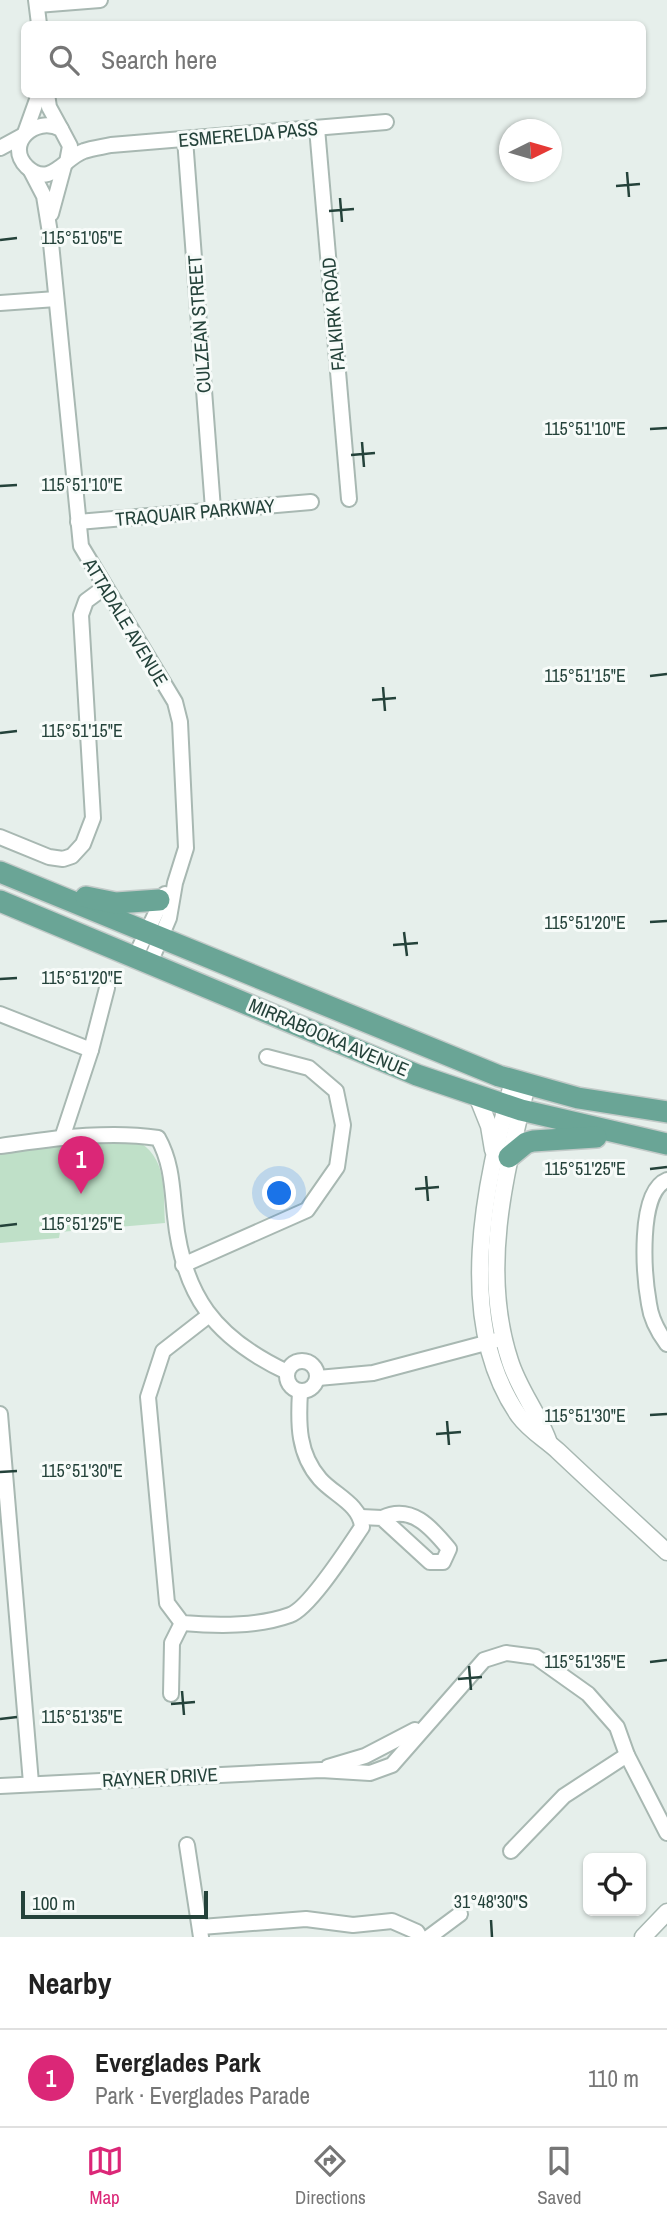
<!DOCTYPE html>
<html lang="en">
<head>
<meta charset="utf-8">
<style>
	body { margin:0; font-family:"Archivo Narrow",sans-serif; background:#f2f2f2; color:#222 }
	.controls { position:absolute; right:21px; bottom:21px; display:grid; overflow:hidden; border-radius:10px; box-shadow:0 2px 5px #0004 }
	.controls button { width:63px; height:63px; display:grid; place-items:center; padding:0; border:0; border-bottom:2px solid #e0e0e0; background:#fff; color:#222; font:35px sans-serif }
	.compass { position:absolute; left:499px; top:119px; width:63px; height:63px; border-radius:50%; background:#fff; box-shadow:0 2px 5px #0004; rotate:85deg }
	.scale { position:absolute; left:21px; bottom:18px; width:187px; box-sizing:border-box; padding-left:7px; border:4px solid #24423a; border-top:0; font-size:19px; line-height:24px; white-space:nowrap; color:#24423a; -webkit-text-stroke:5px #f7fbf9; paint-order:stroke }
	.you { position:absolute; left:280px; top:1194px; width:24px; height:24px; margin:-18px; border:5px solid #fff; border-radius:50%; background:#1a73e8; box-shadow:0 0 0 10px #1a73e833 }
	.badge { display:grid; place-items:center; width:46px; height:46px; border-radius:50%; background:#db2777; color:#fff; font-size:23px; font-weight:700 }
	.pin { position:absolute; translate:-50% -58px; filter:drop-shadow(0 2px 4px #0008) }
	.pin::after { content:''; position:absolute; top:37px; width:24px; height:21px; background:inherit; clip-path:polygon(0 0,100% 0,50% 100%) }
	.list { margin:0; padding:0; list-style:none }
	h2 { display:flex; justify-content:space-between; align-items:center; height:91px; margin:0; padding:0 28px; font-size:30px }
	h2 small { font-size:23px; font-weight:400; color:#767676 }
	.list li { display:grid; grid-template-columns:46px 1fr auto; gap:21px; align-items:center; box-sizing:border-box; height:98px; padding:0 28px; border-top:2px solid #e0e0e0 }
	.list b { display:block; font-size:26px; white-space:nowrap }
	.list p { margin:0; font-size:23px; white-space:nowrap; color:#767676 }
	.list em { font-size:23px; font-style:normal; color:#767676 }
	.icon { flex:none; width:38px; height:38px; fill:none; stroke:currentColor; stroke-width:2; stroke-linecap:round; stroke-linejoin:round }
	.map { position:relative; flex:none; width:667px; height:1937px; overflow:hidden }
	.search { position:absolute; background:#fff; box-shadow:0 2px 5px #0004; left:21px; right:21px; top:21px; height:77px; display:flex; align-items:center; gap:18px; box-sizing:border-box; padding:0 24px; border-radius:10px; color:#767676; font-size:26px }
	.sheet { height:189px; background:#fff }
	nav { display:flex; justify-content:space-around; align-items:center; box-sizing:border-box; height:98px; border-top:2px solid #e0e0e0; background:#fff; font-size:19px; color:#767676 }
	nav a { display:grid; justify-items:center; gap:4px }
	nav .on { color:#db2777 }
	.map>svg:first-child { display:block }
	.green { fill:#bfe0c8 }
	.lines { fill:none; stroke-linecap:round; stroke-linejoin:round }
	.minor-casing { stroke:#a8b8b2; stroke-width:18 }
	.tertiary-casing { stroke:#a8b8b2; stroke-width:19 }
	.primary-casing { stroke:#c2cac8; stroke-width:24 }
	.minor { stroke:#fff; stroke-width:14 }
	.tertiary { stroke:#fff; stroke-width:16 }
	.primary { stroke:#6aa596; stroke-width:21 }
	.ticks { fill:none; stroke:#24423a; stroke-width:2.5 }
	.labels { text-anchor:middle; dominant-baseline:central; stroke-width:6; stroke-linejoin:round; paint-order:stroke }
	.street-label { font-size:19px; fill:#24423a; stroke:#f7fbf9 }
	.ticks-label { font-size:18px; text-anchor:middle; fill:#24423a; stroke:#f7fbf9; stroke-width:6; stroke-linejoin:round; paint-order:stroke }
</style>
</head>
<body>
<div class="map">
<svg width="667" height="1937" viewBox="0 0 667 1937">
	<rect width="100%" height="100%" fill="#e6efeb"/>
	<path class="green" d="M135,1140c33,16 28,51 30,83l-105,9 -1,6 -59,5v-90l63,-9z"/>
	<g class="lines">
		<defs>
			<g id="minor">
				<path d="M36,0l3,24"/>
				<path d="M37,5l63,-5"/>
				<path d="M47,94l2,13 12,22"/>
				<path d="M317,128l32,371"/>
				<path d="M25,133l14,-39"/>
				<path d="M185,139l28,370"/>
				<path d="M0,148l24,-13"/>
				<path d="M67,162l3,-16 -9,-17c-26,-14 -57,15 -34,38 23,22 38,-10 57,-16 8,-3 18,-4 27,-6l275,-23"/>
				<path d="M31,171l13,25 6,37 31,313 94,156 5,20 6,126 -11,35 -6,35 -19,45"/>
				<path d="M51,214l13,-48"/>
				<path d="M0,303l56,-4"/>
				<path d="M78,522l233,-20"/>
				<path d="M0,837l49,20 14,2 9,-3 11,-12 10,-26 -12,-203 5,-14 19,-14"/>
				<path d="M135,957l30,-63"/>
				<path d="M0,1014l91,36 -29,88"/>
				<path d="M91,1050l16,-62"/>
				<path d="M0,1146c52,-7 106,-16 158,-8 14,25 14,50 17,78 8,80 40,122 112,156"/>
				<path d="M667,1180c-30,12 -23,96 -18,124 2,15 9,28 18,40"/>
				<path d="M183,1265l124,-55 30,-43 6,-42 -7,-34 -27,-23 -42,-11"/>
				<path d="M208,1316l-45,35 -15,46 19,206 15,20c35,3 75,4 108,-8 20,-7 59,-69 72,-88 -2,-23 -28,-32 -42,-48 -22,-25 -22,-55 -20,-87"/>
				<circle cx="302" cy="1376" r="15"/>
				<path d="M318,1378l55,-5 124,-33"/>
				<path d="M0,1414l31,369"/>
				<path d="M361,1517l21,1 48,44h13l6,-13c-18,-22 -38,-45 -67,-31"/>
				<path d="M171,1694l1,-51 10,-20"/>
				<path d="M328,1767l37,-11 50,-26"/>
				<path d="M0,1786l321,-16 49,3 22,-8 92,-105 22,-7 30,4 52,37 29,33 10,28 40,78"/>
				<path d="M187,1845l14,92"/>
				<path d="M511,1851l53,-55 63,-41"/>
				<path d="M201,1927l105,-8 47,6 39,-4 25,11 3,5"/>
				<path d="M429,1937l31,-23"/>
			</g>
			<g id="tertiary">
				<path d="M513,1081c-28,101 -60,240 6,335 11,15 26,23 39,35 36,34 73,68 109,101"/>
				<path d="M527,1085c-22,89 -47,185 -17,276 9,29 29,53 39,82"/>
				<path d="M477,1096l12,30 4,24"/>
				<path d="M643,1937l24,-25"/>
			</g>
			<g id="primary">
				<path d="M0,872l499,204 79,22 89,14"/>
				<path d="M86,897l30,6 43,-3"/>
				<path d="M0,901l417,174 104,35 146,34"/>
				<path d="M509,1157l17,-14 7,-2 63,-4"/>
			</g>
		</defs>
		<use href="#minor" class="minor-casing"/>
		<use href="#tertiary" class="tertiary-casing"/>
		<use href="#primary" class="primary-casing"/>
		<use href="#minor" class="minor"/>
		<use href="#tertiary" class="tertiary"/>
		<use href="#primary" class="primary"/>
	</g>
	<path class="ticks" d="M627,172l2,25M616,186l24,-2M340,198l2,24M329,211l25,-2M0,240l17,-2M650,429l17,-1M362,442l2,25M351,455l24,-2M0,486l17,-1M650,676l17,-2M383,687l2,24M372,700l24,-2M0,733l17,-2M650,922l17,-1M404,932l3,24M393,945l25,-2M0,979l17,-1M650,1169l17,-2M426,1176l2,25M415,1189l24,-2M0,1226l17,-2M650,1415l17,-1M447,1421l2,24M436,1434l25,-2M0,1472l17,-1M650,1662l17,-2M469,1666l2,24M458,1679l24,-2M182,1691l2,24M171,1704l24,-2M0,1719l17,-2M491,1920l1,17"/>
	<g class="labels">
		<g class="street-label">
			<text transform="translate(248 134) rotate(-5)">ESMERELDA PASS</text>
			<text transform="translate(333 314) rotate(-95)">FALKIRK ROAD</text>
			<text transform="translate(199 324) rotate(-94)">CULZEAN STREET</text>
			<text transform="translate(195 512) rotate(-5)">TRAQUAIR PARKWAY</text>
			<text transform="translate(126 622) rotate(59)">ATTADALE AVENUE</text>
			<text transform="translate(329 1037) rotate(23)">MIRRABOOKA AVENUE</text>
			<text transform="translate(160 1777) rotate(-3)">RAYNER DRIVE</text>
		</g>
	</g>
	<g class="ticks-label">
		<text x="82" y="244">115°51'05"E</text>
		<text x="585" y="435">115°51'10"E</text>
		<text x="82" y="491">115°51'10"E</text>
		<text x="585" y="682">115°51'15"E</text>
		<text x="82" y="737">115°51'15"E</text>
		<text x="585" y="929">115°51'20"E</text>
		<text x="82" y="984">115°51'20"E</text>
		<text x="585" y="1175">115°51'25"E</text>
		<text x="82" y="1230">115°51'25"E</text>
		<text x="585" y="1422">115°51'30"E</text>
		<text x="82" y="1477">115°51'30"E</text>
		<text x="585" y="1668">115°51'35"E</text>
		<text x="82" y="1723">115°51'35"E</text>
		<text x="491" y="1908">31°48'30"S</text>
	</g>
</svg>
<div class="controls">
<button><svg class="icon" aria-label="locate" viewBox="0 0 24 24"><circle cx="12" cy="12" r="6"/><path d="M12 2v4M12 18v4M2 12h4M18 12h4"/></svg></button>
</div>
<svg class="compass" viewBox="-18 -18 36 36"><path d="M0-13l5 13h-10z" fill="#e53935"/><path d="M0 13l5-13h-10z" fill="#767676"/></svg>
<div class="scale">100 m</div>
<div class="you"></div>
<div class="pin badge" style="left:81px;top:1194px">1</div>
<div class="search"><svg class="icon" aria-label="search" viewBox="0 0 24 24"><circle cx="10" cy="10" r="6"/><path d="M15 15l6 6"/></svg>Search here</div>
</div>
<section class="sheet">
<h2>Nearby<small></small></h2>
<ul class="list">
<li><span class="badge">1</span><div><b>Everglades Park</b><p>Park · Everglades Parade</p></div><em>110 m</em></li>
</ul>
</section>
<nav>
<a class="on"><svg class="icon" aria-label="map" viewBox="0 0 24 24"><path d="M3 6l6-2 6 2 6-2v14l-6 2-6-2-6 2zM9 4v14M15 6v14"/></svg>Map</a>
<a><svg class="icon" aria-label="directions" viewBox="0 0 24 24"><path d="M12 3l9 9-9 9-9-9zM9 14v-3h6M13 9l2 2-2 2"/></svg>Directions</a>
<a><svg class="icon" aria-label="saved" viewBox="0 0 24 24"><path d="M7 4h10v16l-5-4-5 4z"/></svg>Saved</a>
</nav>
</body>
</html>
